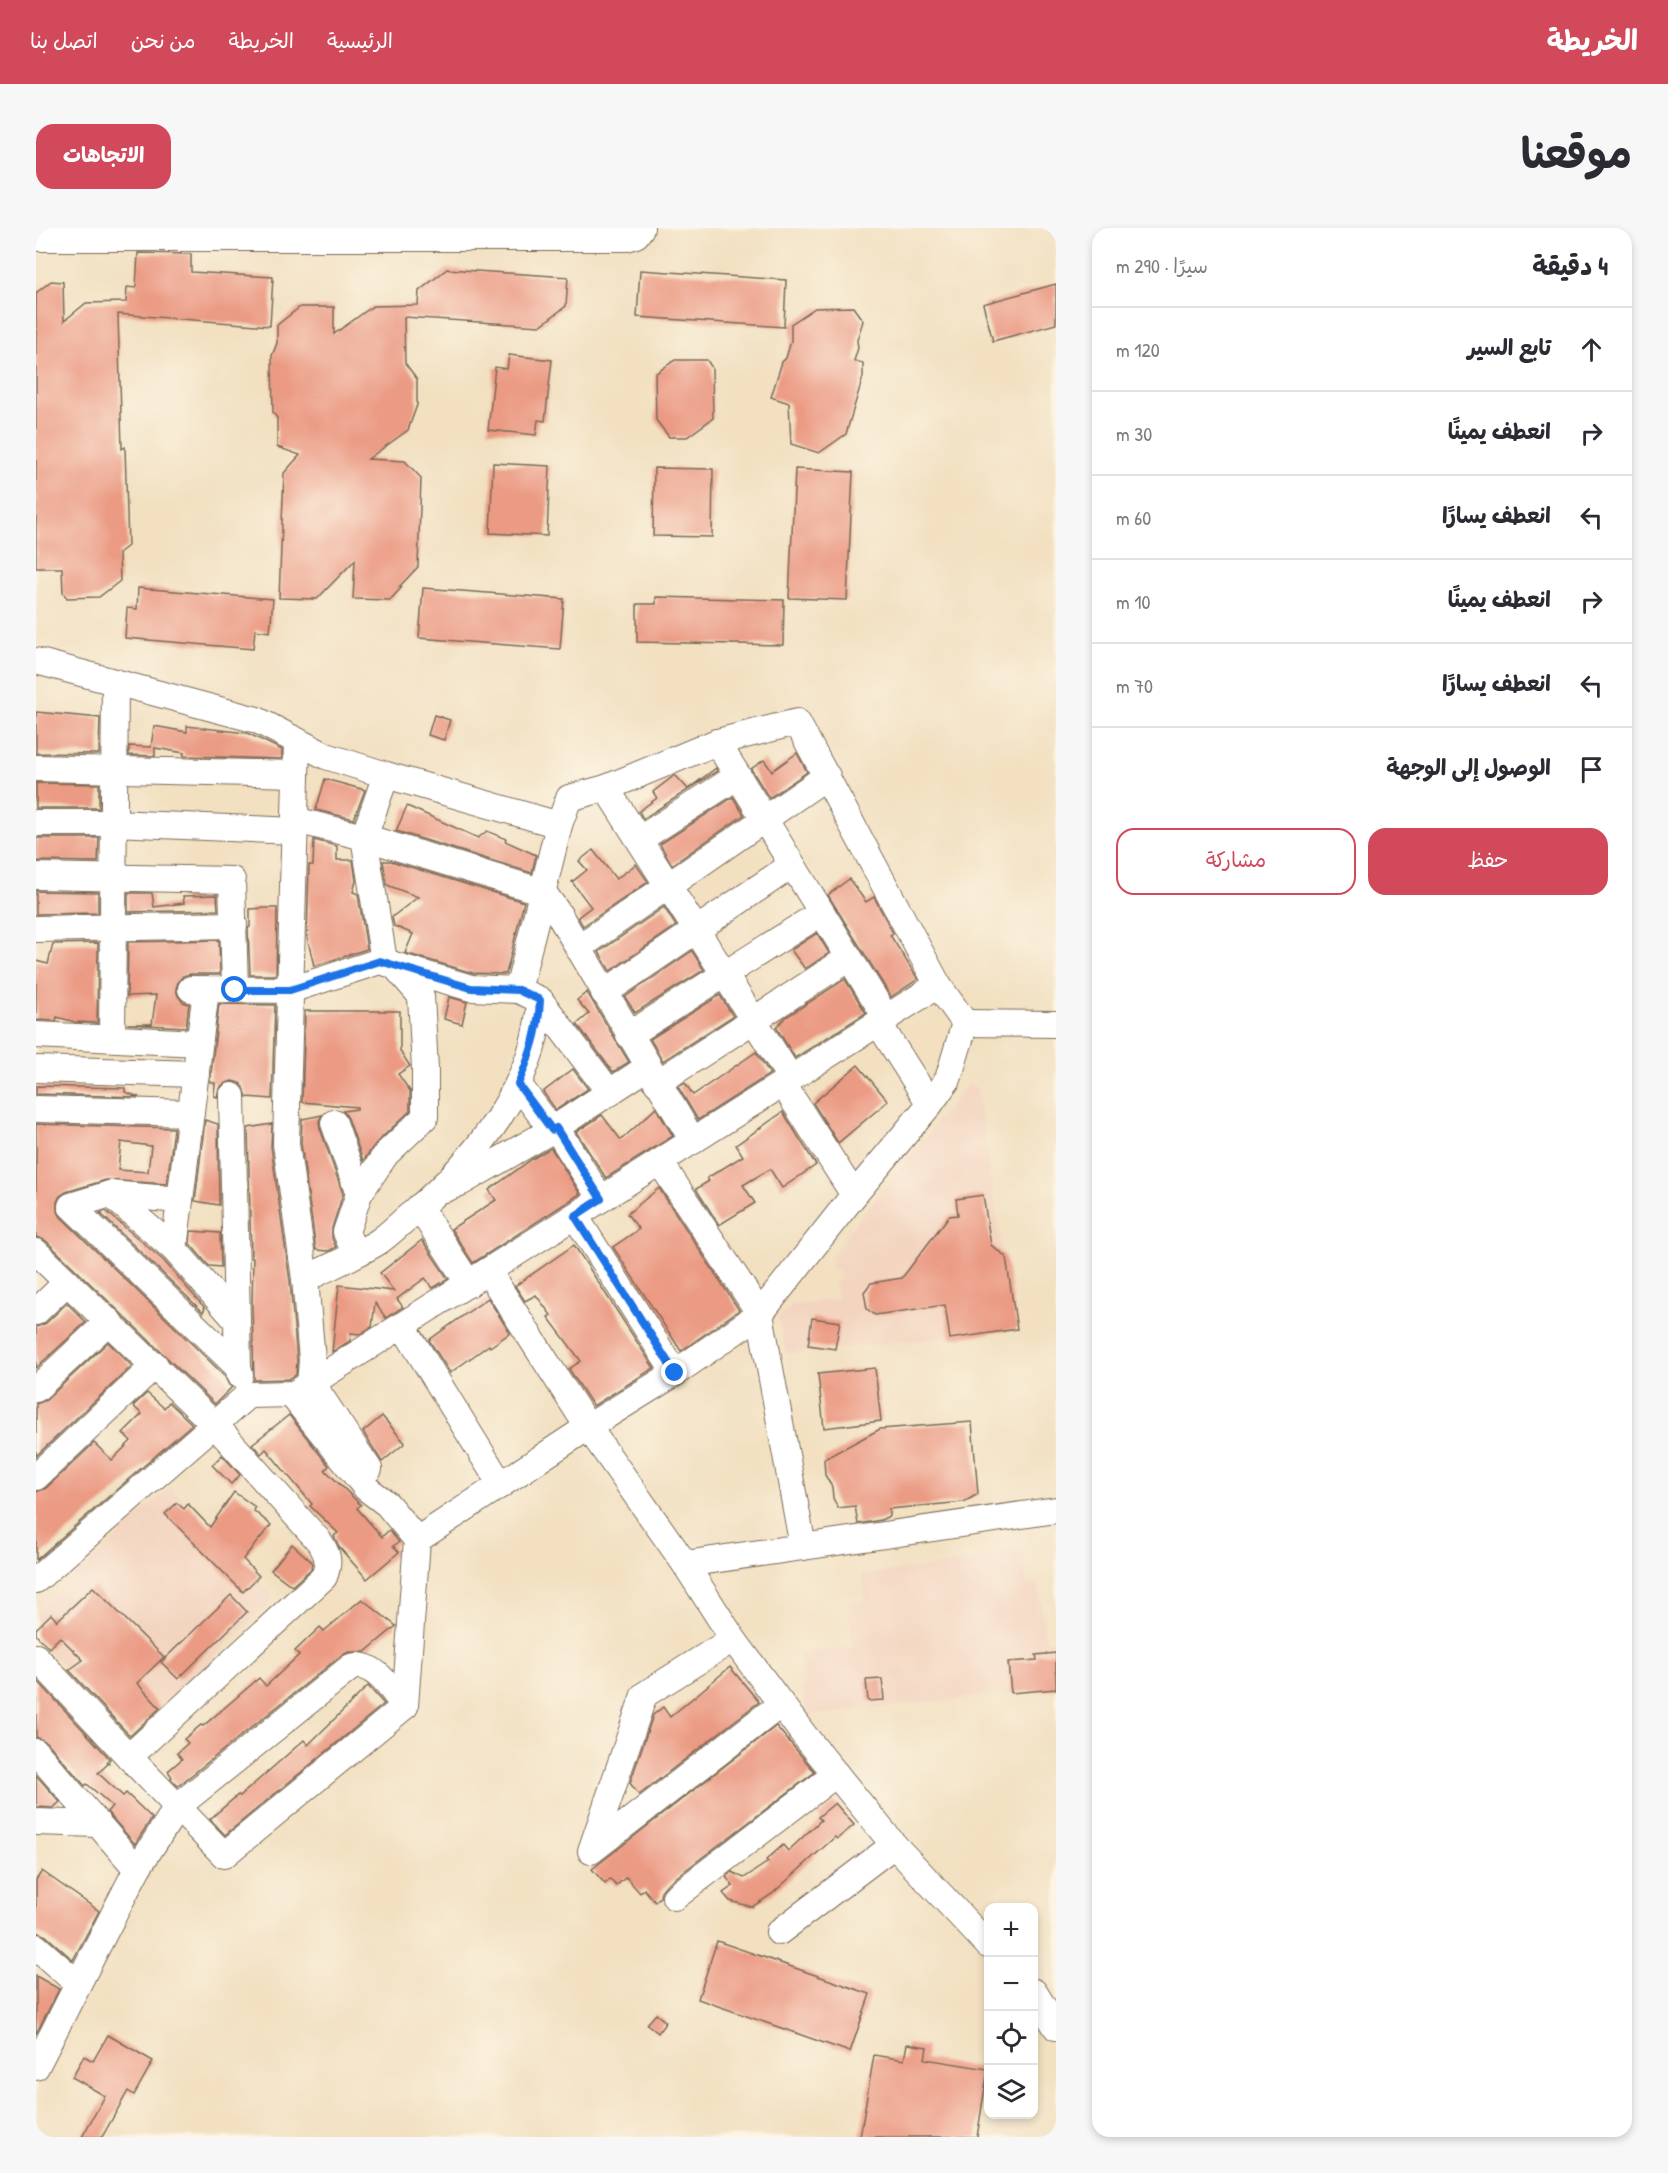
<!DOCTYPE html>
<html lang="ar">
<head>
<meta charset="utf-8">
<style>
	body { margin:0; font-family:"Patrick Hand","Playpen Sans Arabic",sans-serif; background:#f7f7f7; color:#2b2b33; direction:rtl }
	.controls { position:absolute; right:18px; bottom:18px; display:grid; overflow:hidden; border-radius:12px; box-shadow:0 3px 9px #0003 }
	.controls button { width:54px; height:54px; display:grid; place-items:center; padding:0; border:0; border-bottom:2px solid #e1e1e2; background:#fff; color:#2b2b33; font:30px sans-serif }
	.stop { position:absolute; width:18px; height:18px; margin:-14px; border:4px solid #1a73e8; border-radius:50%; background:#fff }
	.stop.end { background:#1a73e8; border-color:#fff; box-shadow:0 2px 6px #0008 }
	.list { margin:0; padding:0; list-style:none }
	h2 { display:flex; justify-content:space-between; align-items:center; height:78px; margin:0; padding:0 24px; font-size:26px }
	h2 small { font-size:20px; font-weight:400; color:#7c7c81 }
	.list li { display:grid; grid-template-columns:39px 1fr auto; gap:18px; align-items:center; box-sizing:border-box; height:84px; padding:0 24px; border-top:2px solid #e1e1e2 }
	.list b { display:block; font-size:22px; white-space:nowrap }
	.list em { font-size:20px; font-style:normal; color:#7c7c81 }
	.actions { display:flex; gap:12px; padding:18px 24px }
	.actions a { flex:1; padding:14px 0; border:2px solid #d1495b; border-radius:18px; text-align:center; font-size:21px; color:#d1495b }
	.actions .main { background:#d1495b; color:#fff }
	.icon { flex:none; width:33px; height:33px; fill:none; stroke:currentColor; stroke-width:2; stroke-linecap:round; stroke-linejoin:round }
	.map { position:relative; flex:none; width:1020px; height:1909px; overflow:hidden; direction:ltr; border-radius:18px }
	header { display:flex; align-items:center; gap:36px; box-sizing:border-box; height:84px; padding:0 30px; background:#d1495b; color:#fff }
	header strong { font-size:28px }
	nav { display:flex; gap:33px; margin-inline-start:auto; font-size:21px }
	.intro { display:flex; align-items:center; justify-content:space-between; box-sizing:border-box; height:144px; padding:0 36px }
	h1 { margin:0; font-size:42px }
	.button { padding:15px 27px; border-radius:18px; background:#d1495b; color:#fff; font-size:21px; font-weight:700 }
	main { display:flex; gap:36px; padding:0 36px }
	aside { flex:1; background:#fff; border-radius:18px; box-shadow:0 3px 9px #0003 }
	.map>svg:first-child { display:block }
	.built { fill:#f3d4bf }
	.building { fill:#eb9a83; fill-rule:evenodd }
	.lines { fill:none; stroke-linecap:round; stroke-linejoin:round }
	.minor-casing { stroke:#7b6a57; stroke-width:28 }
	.minor { stroke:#fff; stroke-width:26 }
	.route { stroke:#1a73e8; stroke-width:8 }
</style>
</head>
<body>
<header>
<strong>الخريطة</strong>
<nav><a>الرئيسية</a><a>الخريطة</a><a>من نحن</a><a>اتصل بنا</a></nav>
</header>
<div class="intro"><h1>موقعنا</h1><a class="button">الاتجاهات</a></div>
<main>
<aside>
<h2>4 دقيقة<small>سيرًا · 290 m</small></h2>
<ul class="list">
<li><svg class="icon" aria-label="ahead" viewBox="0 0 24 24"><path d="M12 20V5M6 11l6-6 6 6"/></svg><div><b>تابع السير</b></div><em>120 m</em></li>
<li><svg class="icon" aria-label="right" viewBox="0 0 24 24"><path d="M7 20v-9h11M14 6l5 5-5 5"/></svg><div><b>انعطف يمينًا</b></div><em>30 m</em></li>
<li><svg class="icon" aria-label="left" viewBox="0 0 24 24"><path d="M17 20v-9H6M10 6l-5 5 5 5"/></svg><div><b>انعطف يسارًا</b></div><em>60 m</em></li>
<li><svg class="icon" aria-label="right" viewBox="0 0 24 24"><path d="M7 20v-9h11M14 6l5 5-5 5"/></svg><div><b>انعطف يمينًا</b></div><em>10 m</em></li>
<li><svg class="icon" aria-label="left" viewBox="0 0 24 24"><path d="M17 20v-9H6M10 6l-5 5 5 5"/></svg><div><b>انعطف يسارًا</b></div><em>70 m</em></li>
<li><svg class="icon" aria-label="arrive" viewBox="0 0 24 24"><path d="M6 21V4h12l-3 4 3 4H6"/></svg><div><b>الوصول إلى الوجهة</b></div></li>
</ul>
<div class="actions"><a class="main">حفظ</a><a>مشاركة</a></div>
</aside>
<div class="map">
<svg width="1020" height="1909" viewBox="0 0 1020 1909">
	<rect width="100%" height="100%" fill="#fcf5e5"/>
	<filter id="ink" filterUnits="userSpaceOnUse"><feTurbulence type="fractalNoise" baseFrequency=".0167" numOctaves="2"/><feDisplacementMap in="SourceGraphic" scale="12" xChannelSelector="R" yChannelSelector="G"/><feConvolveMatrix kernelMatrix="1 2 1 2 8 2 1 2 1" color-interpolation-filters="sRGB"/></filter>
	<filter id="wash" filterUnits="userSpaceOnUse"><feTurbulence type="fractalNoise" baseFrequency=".008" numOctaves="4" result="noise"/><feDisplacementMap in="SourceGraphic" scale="24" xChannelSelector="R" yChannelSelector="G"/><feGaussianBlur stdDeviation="1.35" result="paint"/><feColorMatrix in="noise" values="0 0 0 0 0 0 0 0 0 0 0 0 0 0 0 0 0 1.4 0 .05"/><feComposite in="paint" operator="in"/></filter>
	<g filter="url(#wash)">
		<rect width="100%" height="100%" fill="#f2e0c1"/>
		<g class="built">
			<path d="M931,856l10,6 37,240 -228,24 -8,-37 14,-12 45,-6 -2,-18 6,-1 -1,-10h-8l-2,-14z"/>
			<path d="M134,1259l105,111 -146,138 -93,-99v-24z"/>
			<path d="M986,1322l5,35 12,-1 7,57 10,-1v48l-250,28 -7,-63 54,-6 -5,-45 17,-2 -3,-25 117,-14v-6z"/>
		</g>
		<g id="blocks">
			<g class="building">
				<path d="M102,25l53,1v18l82,5 -3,49 -152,-12 4,135 3,-2 3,99 -9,7 1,28 -21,16 -32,1 -4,-5 -1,-25h-26v-275l15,-12 12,1 1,39 22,-18 40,-1 1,-15 9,1z"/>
				<path d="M411,41l121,8 -2,29 -26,20 -136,-9 1,46 12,16v26l-9,25 -40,29 37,2 16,17 -3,89 -19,20h3l-12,13 -37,-1 2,-39 -38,39 -38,-1 5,-125 16,-18 -23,-8v-29l-4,-5 -1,-57 5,-13v-18l23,-18h34v27l39,-28 45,-1 1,-14z"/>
				<path d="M604,42l146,10 -2,47 -147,-10z"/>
				<path d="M1020,56v40l-63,17 -10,-37z"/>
				<path d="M817,79l10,14 -6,19 1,8 -4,13 9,2v14l-17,57 -27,19 -28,-9 -2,-41 -18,-6 11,-35 4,-4 5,-17v-17l24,-16z"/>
				<path d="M473,127l43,5 -7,61 -7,-1 -2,15 -48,-5 7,-63 12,2z"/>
				<path d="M639,132h32l5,8 1,50 -26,19h-18l-13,-17 -1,-46z"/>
				<path d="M457,235l57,3 -3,70 -57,-3z"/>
				<path d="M618,240l59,1 -1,68 -59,-1z"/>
				<path d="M759,241l58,3 -6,128 -58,-2z"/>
				<path d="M102,360l135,11 -3,33 -15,-2 -2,19 -128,-11 2,-30 10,1z"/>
				<path d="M387,360l141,11 -4,50 -141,-11z"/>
				<path d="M620,369l128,3 -1,45 -146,-3v-38h19z"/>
				<path d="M0,484l64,6 -1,36 -63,-1z"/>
				<path d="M398,487l16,5 -6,20 -16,-5z"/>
				<path d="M118,498l33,6v-6l60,7 35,17v9l-98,-3v-3l-29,-5v8l-26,-1v-9l22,1z"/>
				<path d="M761,525l10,19 -38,26 -18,-29 13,-9 8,11z"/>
				<path d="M680,540l1,3 -74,48 -4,-8 18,-13 -4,-6 22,-17 13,14z"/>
				<path d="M289,551l40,11 -11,29 -38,-9z"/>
				<path d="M0,555l63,1v24h-63z"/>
				<path d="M697,569l11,18 -72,50 -12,-21z"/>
				<path d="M371,578l71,32 9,-7 19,8 -1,2 31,14 -4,18 -136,-42z"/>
				<path d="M0,610h63l-1,24 -62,-1z"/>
				<path d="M278,612l23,6v14h16l3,21 -3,11 5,2 9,55 -53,17 -7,-29 2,-72h4z"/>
				<path d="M557,622l23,29 20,-15 12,18 -65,44 -5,-9 13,-10 -19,-25 15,-12 -8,-9z"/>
				<path d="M347,633h8l133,41 -18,72 -33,-1 -68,-20 8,-19 -19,-8 -2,-9 26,-20 -31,-12z"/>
				<path d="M813,651l17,23 8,-5 19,36 -3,2 28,44 -27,18 -63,-102z"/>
				<path d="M0,663l62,1v21l-62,1z"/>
				<path d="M92,665h24l2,14 30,-4 -1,-7 34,-1 1,15 -90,2z"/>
				<path d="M628,679l12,19 -66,45 -11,-19z"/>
				<path d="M230,680h11l-1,67h-26l-2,-47 2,-1v-18z"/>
				<path d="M781,705l12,20 -24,16 -14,-19z"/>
				<path d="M183,712l1,34h-29l-8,2 -5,6 -2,7 2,7 5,6 6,2 -3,23 -59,-3h25l4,-29 -29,1 1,-54z"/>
				<path d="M62,715l-1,80 -22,-1 -18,-5 -1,4 -20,-1v-59l12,3 5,-20z"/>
				<path d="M656,723l12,19 -69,43 -10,-16z"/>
				<path d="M809,751l21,34 -71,45 -19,-31 10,-10z"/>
				<path d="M551,764l42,70 -16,10 -36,-48 12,-10 -12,-14z"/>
				<path d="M684,767l13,21 -70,45 -13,-22z"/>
				<path d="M413,769l18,5 -5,22 -18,-5z"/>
				<path d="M183,776l56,1 -3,94 -25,-2 -3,-9 -4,-5 -8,-2 -8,3 -5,5 -2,8 -3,-1 1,-13 -5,-1z"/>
				<path d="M269,783h95v40l10,15 -12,8 12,17v20l-34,32 -13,18 -15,-43 -5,-7 14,-2v-2l-55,-5z"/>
				<path d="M720,824l14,22 -72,46 -20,-33 7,-4 8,12z"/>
				<path d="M822,837l30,36 -50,42 -25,-40z"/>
				<path d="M537,841l15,20 -32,21 -13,-18z"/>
				<path d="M0,858l89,2v4l14,5 -103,-3z"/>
				<path d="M620,880l17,28 -67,42 -30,-46 26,-17 19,25z"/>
				<path d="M747,884l33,53 -34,23 -12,-19 -27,16 12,18 -36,22 -23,-36 13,-8 -2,-3 36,-22 -7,-11z"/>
				<path d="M286,887l-3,6 1,7 23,66 -11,34v10l4,9 -7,4 -13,-1 -15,-107 1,-24z"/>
				<path d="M169,892l13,4 1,81 -24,-4z"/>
				<path d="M0,896l138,4 -7,56 -61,-4 -40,12 -6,4 -3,6v8l4,7 163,158 5,10 3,2 -17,17 -169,-163 -10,-4zM85,914l30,4 -3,26 -30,-2z"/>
				<path d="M236,896l-1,22 19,135 7,79 -1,15 -7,4 -35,1 -2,-75 1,-47h-2l-3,-130z"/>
				<path d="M515,920l29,46 -107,69 -22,-34 45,-29 -7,-10 43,-31z"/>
				<path d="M623,960l80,122 -58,41 -68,-104 26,-18 -12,-15z"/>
				<path d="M947,967l8,50 15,12 11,72 -67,10 -5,-34 -70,10 -8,-6 -3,-17 7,-9 31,-5 47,-62 9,-1 -2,-16z"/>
				<path d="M70,983l57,49 42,48 -2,4 -103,-99z"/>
				<path d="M155,1003l29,2 1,34 -12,-1 -19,-22z"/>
				<path d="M386,1012l26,39 -15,9 -8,-10 -28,21 6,8 -17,11 -11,-15 -3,24 -12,7 -9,-1 -1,8 -18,11 7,-67 55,6 -14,-18z"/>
				<path d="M538,1017l80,123 -61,38 -24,-37 12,-8 -33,-44 3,-2 -15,-20 -11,6 -10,-15z"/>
				<path d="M452,1070l22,35 -20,14 -1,-2 -39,28 -21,-33z"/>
				<path d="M31,1075l19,19 -50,46v-41l10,-4z"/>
				<path d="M776,1090l28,4 -5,27 -27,-4z"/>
				<path d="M72,1114l24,24 -96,90v-52l10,-4z"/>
				<path d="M839,1140l6,53 -57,7 -6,-54z"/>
				<path d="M111,1165l17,15 5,-6 23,22 -156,136v-68l10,-4 48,-45 18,17 19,-19 -8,-8 19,-19 -9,-8z"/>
				<path d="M253,1187l40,51 -4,4 36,35 -4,3 25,29 7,-7 10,12 -6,4 6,6 -32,27 -28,-32 -5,-11 4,-3 -28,-27 2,-2 -46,-55 -5,5 -9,-10z"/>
				<path d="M346,1188l23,27 -23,19 -19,-30z"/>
				<path d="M936,1194l6,72 -14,8 -75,7v7l-8,4 -23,4 -3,-18 -17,2 -5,-10 -1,-11 -7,-12 -1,-16 56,-30z"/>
				<path d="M186,1227l18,20 -9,9 -19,-19z"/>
				<path d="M198,1264l21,15 -2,3 18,15 -28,34 16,17 -16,16 -78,-78 12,-11 7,6 4,-5 22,23z"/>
				<path d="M256,1316l20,18 -1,7 -19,17 -21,-16z"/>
				<path d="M57,1359l71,70 -27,26 23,25 -30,28 -61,-66 14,-10 -23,-23 -11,11 -13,-13v-6l15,-15 6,7z"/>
				<path d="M195,1367l16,17 -69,67 -17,-17z"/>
				<path d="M326,1371l34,27 -31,26h-16l-7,3 -164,131 -7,-7 1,-2 -4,-6 14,-12 -5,-6 11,-10 -4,-4 17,-14 2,1 56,-48 7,8 33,-31 -4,-4 25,-24 4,4z"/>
				<path d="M1020,1425v36l-45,4 -3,-31 29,-2 -1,-5z"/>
				<path d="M694,1439l29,35 -120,93 -9,-12 23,-68 10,-8 7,10z"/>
				<path d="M0,1451l74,80 -3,3 2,1 -11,10 25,23 3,-3 26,25 -17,26 -28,-32 5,-6 -25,-22 -2,2 -38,-44 -11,-5z"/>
				<path d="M846,1451l2,21 -16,1 -2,-21z"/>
				<path d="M332,1458l16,18 -159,131 -15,-16 28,-24 2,1 64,-56 4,5z"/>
				<path d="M740,1498l39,46 -149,113 -5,6 -1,6 -5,5 -11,-13 -4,4 -14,-16 -10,9 -6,-7 -5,5 -13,-15z"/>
				<path d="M0,1547l24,27 -7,6 -17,-1z"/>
				<path d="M799,1575l19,22 -17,14 -2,-2 -63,57 -20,13 -22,-6 -7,-8 10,-7 -7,-9 6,-5 12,6 24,-16 -2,-2 17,-15 5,6 33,-31 -3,-3z"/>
				<path d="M6,1643l57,40 -26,49 -27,-24 -10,-4v-52z"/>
				<path d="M681,1713l153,53 -20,58 -152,-53z"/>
				<path d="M0,1748l23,13 -23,45z"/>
				<path d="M620,1786l10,8 -8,11 -11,-9z"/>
				<path d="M72,1807l45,26 -19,34 -6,-4 -26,46h-20l23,-41 -33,-19 12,-21 9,5z"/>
				<path d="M871,1816l20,3 -2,12 63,10 -11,68h-117l14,-82 30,5z"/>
			</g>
		</g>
	</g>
	<g filter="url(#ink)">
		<use href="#blocks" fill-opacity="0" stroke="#7b6a57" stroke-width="1.5"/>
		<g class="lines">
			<defs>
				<g id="minor">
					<path d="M0,10h591l9,-3 5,-7"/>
					<path d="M0,433l221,59 69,36 60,19 173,50"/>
					<path d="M261,513l-11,403 19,135 7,81 -2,25"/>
					<path d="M681,514l170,277"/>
					<path d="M0,540l260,6"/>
					<path d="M570,560l185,291"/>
					<path d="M259,592l69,17 179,55 15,21 135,228"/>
					<path d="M0,595h78l181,8"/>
					<path d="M604,611l98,-63"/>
					<path d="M0,648l196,4 3,110"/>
					<path d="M0,701l198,-4"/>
					<path d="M542,720l249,-172"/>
					<path d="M155,761l99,1 90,-29 91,27 47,2"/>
					<path d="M568,765l188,-128"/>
					<path d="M504,772l70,93"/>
					<path d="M929,795l91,1"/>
					<path d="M843,796l51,80"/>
					<path d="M0,807l163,8"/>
					<path d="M593,807l192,-122"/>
					<path d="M76,810l3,-356"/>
					<path d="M0,841l160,5"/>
					<path d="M621,855l192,-125"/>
					<path d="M482,856l34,46"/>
					<path d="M747,856l71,111"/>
					<path d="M196,868l6,271 2,8"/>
					<path d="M0,881l155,4"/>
					<path d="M298,895l25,71"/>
					<path d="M520,900l45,71"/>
					<path d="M624,934l100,152 43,233"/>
					<path d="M409,961l17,-7 90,-52 96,-63"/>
					<path d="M74,966l64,55 63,72"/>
					<path d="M144,972l-70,-6 -39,12 167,161"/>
					<path d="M383,979l50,77"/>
					<path d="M539,988l100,157"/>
					<path d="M138,1021l32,-259"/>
					<path d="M0,1024l179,173 104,116c9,13 11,21 5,36l-195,180"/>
					<path d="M319,1026l-9,-22 13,-38 27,-40 39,-37v-48l-4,-73 -27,-31 -10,-4 -20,-124 22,-62"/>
					<path d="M452,1043l100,156 97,137 48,75 71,96 90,110 94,100"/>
					<path d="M269,1051c24,-12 50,-23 73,-37 12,-8 23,-20 35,-29 62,-53 123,-128 127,-213l-22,-10 41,-165 10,-27 37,-10 111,-46 80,-20 141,263 27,38 -17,56 -18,25 -76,91 -94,119 -85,59 -87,54 -171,113"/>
					<path d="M0,1084l31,-30"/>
					<path d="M367,1098l98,159"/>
					<path d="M279,1153l4,13 50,75"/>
					<path d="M0,1161l73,-68"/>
					<path d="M0,1249l119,-112"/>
					<path d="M649,1336l371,-54"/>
					<path d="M0,1352l212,-185 46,-1 644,-409"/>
					<path d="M697,1411l-89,56 -53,156 190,-147"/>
					<path d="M0,1429l93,100 95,98 181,-149 12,-166 -30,-36 -21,-16 -75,-94"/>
					<path d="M0,1524l101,117"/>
					<path d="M0,1594l62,2"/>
					<path d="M639,1669l161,-123"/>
					<path d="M743,1704l115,-87"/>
					<path d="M0,1719l42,37 -42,83"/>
					<path d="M42,1756l59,-115 41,-63 173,-139c23,-7 40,23 54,39"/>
					<path d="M998,1764l22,35"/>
				</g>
			</defs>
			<use href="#minor" class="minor-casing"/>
			<use href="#minor" class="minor"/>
		</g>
	</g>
	<g class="lines" filter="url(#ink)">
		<path class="route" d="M199,762h55l90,-29 91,27 47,2 22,10c-1,30 -10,56 -22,84l34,46 4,-2 45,71 -26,17 100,157"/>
	</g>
</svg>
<div class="controls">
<button>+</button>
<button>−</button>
<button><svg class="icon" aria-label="locate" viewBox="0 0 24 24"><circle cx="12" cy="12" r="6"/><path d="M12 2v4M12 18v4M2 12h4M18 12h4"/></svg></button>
<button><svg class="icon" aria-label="layers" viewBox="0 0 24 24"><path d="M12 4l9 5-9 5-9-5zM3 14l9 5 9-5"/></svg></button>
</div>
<div class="stop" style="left:199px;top:762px"></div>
<div class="stop end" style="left:639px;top:1145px"></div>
</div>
</main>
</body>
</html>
